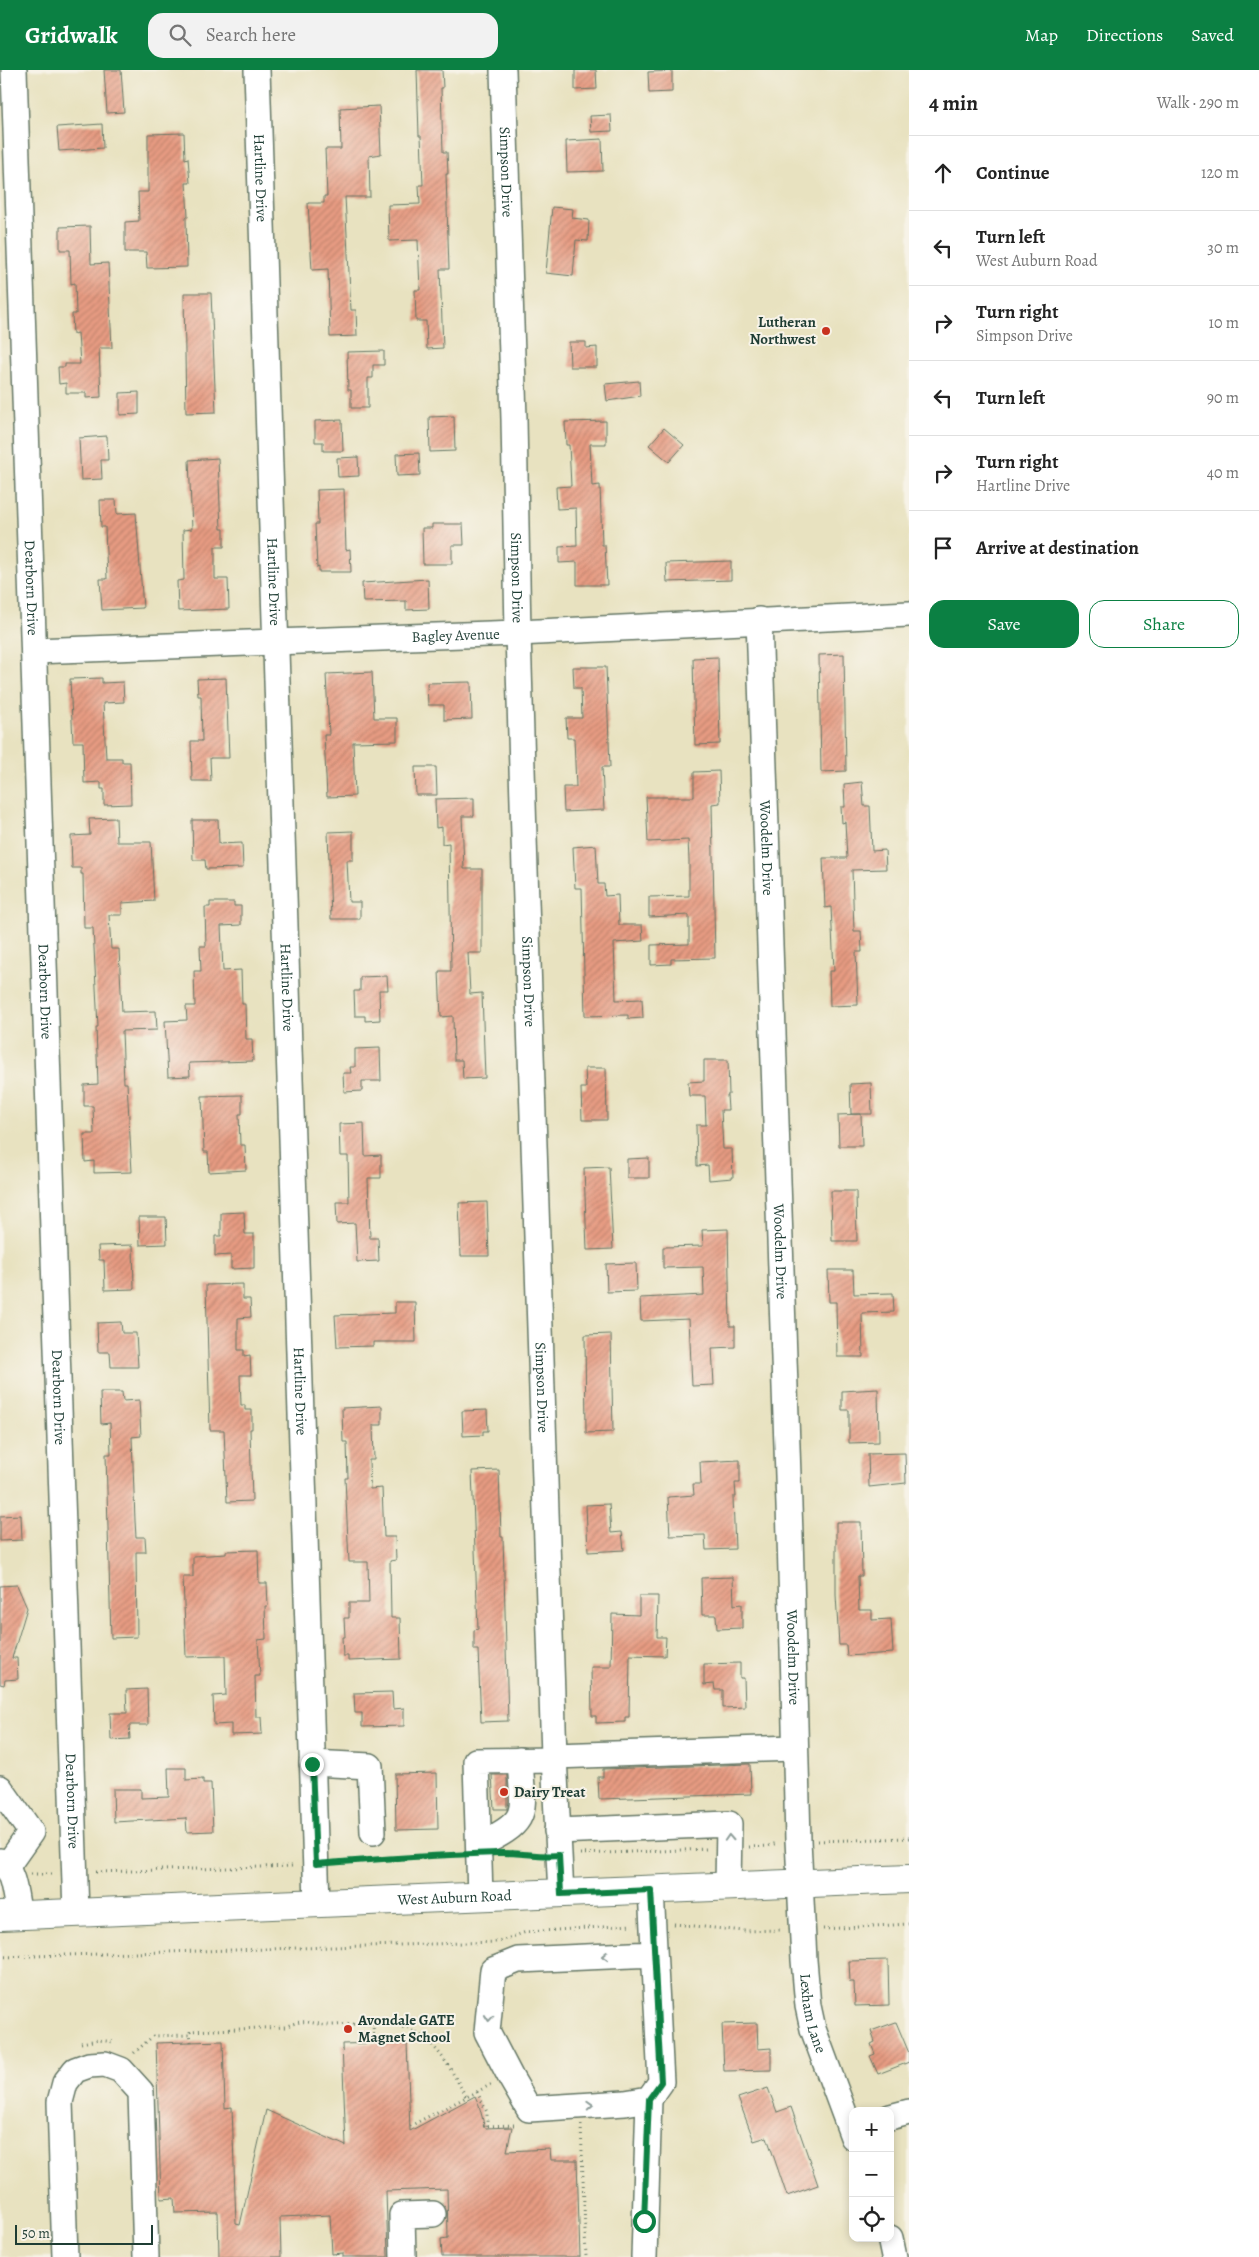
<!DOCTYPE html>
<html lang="en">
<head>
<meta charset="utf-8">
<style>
	body { margin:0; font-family:Alegreya,serif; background:#f2f2f2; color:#222 }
	.controls { position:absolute; right:15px; bottom:15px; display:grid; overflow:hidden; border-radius:10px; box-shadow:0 2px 8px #0003 }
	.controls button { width:45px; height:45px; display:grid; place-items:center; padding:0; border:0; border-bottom:1px solid #e0e0e0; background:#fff; color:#222; font:25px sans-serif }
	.scale { position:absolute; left:15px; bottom:12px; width:138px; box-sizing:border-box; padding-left:5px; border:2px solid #1f3d34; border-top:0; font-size:14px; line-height:18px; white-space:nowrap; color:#1f3d34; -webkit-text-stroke:4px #f7f3e8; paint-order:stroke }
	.stop { position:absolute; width:15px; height:15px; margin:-11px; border:4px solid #0b8043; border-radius:50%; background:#fff }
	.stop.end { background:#0b8043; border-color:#fff; box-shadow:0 1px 5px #0008 }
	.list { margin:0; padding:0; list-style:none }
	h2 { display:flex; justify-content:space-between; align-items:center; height:65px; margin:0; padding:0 20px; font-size:21px }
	h2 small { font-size:16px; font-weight:400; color:#767676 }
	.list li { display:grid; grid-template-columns:32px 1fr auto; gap:15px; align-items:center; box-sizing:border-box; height:75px; padding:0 20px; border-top:1px solid #e0e0e0 }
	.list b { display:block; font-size:19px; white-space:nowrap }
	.list p { margin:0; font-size:16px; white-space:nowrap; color:#767676 }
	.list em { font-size:16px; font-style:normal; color:#767676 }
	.actions { display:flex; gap:10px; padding:15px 20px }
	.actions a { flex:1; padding:11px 0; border:1px solid #0b8043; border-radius:15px; text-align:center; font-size:18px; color:#0b8043 }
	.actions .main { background:#0b8043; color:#fff }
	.icon { flex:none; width:28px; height:28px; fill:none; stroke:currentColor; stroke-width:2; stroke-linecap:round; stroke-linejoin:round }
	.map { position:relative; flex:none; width:909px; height:2187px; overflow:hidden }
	header { display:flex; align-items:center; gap:30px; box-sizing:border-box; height:70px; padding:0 25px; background:#0b8043; color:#fff }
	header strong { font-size:24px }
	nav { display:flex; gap:28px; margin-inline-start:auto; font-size:18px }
	.search { width:350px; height:45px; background:#f2f2f2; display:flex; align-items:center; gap:12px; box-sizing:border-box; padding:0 18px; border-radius:15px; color:#767676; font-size:19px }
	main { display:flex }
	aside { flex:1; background:#fff }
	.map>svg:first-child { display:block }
	.building { fill:url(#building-hatch) }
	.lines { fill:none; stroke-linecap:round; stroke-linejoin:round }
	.minor-casing { stroke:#657765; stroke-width:28 }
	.major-casing { stroke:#657765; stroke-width:30 }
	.path { stroke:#657765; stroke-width:3; stroke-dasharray:1 4; stroke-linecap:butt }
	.minor { stroke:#fff; stroke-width:25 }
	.major { stroke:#fff; stroke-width:28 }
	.oneway { stroke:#8f9e9a }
	.route { stroke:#0b8043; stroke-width:6 }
	.poi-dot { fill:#c8321e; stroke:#f7f3e8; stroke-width:2 }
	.labels { text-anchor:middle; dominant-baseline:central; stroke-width:4; stroke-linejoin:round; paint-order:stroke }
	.street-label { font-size:15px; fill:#1f3d34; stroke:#f7f3e8 }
	.poi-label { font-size:15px; font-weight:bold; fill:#1f3d34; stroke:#f7f3e8; text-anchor:start }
</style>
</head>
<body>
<header>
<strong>Gridwalk</strong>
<div class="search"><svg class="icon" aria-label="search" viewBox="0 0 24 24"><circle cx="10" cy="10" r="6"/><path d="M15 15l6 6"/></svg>Search here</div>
<nav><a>Map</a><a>Directions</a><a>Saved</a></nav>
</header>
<main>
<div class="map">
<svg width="909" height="2187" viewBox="0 0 909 2187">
	<defs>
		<pattern id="building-hatch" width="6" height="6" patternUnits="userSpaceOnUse" patternTransform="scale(1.25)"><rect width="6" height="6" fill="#e79b82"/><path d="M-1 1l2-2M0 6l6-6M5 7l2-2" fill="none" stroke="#bb806b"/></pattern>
	</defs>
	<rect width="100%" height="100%" fill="#f7f3e8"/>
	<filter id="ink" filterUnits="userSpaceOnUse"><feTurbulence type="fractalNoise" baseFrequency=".02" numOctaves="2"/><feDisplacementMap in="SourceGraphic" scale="10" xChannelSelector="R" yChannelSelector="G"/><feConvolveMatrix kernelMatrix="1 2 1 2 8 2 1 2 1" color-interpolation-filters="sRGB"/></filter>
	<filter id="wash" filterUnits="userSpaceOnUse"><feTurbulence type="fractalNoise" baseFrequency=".0096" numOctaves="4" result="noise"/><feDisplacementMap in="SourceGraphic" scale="20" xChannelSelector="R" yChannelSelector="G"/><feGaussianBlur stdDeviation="1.12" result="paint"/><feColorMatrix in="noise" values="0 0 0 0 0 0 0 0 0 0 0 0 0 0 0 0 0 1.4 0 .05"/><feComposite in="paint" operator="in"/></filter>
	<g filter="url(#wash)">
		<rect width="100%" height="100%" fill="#e8e2c0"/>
		<g id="blocks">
			<g class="building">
				<path d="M104,0h17l3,42 -17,1z"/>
				<path d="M417,0h25l1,18h-2l2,64h4l1,22h-2l3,95h-9l3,79 -16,1 -1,-28h-10l-1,-31h5l-2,-50 -29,1 -1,-36 32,-1 -1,-19h4l-2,-49h-2z"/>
				<path d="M575,0h21l1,19 -22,1z"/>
				<path d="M672,1v21l-23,1 -1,-21z"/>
				<path d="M379,36l2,48 -12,2 1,41h-25l6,113h5l1,26 -27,1 -2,-68 -16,1 -4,-67h16v-7h3l-2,-47h16l-1,-41z"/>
				<path d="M611,45l1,16 -21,1 -1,-16z"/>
				<path d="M102,54l1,24 -44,3 -2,-24z"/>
				<path d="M184,63l1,26 3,-1 2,25h-4l2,34h-2l1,50 -40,1 -1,-16h-21v-30l14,-1 -1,-29h10v-58z"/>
				<path d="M602,69l1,32 -36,1 -1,-31z"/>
				<path d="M552,137l21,2 -1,9 17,2 -1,21 -12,-1 -3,36 -27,-3z"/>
				<path d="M90,156l1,38 17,-1 4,85h-13l2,49 -15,1v-5h-20v-10l-7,1 -1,-17h7v-3h15l-2,-31 -5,1 -1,-20h4l-1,-31 -4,1 -1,-34h-10v-23z"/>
				<path d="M184,223h27l5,119 -30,1z"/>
				<path d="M569,272h17v6l11,-1v20h-27z"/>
				<path d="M384,281v14h-11v13h-5v30h-17v-18h-3l-1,-38z"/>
				<path d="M639,311l1,15 -33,5 -2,-17z"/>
				<path d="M139,322v22l-19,1v-22z"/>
				<path d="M454,346l1,35 -25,1 -1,-35z"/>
				<path d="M342,350l1,31h-20v-9h-8v-21z"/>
				<path d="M606,351v23h-16l2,42 8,-1 2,60h3l2,40h-30v-23l-18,1v-16l18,-1 -1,-38 -19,1 -1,-22 15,-1 -2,-41h-3l-1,-23z"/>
				<path d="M664,358l20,17 -15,17 -20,-17z"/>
				<path d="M107,366l1,24h-7l1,19 -21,1 -2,-42z"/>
				<path d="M419,383l1,22 -23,1 -1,-22z"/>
				<path d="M358,387l1,19 -21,1 -1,-19z"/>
				<path d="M218,388l3,71h3v18h-9v32h13l1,30 -51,2 -1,-30 7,-1 -1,-50 9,-1 -3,-69z"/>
				<path d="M344,419l2,61 4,-1 1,23h-32v-5l-2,1 -2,-44h3l-1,-34z"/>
				<path d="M100,430h16l1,14 19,-1 7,95 -41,2 -2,-31h7l-2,-52h-4z"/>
				<path d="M432,454h31l1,21h-12v19h-29l-1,-36h10z"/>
				<path d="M731,491v19l-64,2 -1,-19z"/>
				<path d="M428,509l1,30 -23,1v-9l-43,1 -1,-19z"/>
				<path d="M844,584l2,117 -25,1 -2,-117z"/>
				<path d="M718,587l2,87 -25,1 -2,-87z"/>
				<path d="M573,597h33l4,100h-8l2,43 -40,2 -1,-25h13l-2,-49h-7l-1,-20h16l-1,-30h-7z"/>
				<path d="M372,602l2,46h23v23l-44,1 2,54 -28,1 -3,-62h5l-3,-61z"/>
				<path d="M102,608v5l21,-1 1,20 -21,1 3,55h16v4h8l1,42 -27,1v-16h-3v-7l-17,1 -1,-41h-10l-3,-63z"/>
				<path d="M226,608l3,80h-19l1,23h-19l-1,-40h11l-1,-45h-3l-1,-17z"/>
				<path d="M471,612l1,37 -28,1v-15h-16l-1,-22z"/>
				<path d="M415,697h21l1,28h-21z"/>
				<path d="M719,701l1,32 -8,1 3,154 -44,1v5l-20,1v-20l38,-1v-29l-40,2v-20l40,-1v-36l-1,-20 -40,2 -2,-45h48v-25z"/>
				<path d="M862,712l2,24h6l2,45 13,-1 1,19 -34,1 2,61h7l1,21h-6l2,53 -28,1 -1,-35h5l-3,-64 -6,1 -2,-50h24l-2,-36 -3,1 -1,-16h4l-1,-23z"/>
				<path d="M474,728v18h-12l2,53h18v84h-14l2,41 12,-1 3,85 -22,1 -1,-19h-8l-1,-44 -12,1 -2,-46h12l-2,-128 -7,1v-17l-6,1 -1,-29z"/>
				<path d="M116,748l1,24h34l3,59 -32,2v12h-13l2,34h8l3,63 34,-1 1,19 -35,1 2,52h3l5,89 -38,1v-12l-9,1 -1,-28h10l-1,-28h-9v-21l14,-1 -2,-57h2l-5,-99h-9l-1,-54h-2v-6h-9l-1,-32 19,-1 -1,-16z"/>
				<path d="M192,750h26l1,24 23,-1 1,25 -37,1 -1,-9h-12z"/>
				<path d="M353,761v29h-6l2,42h11v17h-29l-3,-87z"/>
				<path d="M596,775l2,39h6l1,12 13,-1 1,30h23l1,16 -29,2 2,57 26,-1 1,19 -15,1v-4l-43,1 -3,-128h-7l-2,-41z"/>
				<path d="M210,832h24v4h7v19l-20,1 2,45 18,-1 1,34h3l1,35h6l1,22 -64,2 1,13 -22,1 -3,-56 22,-1 -1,-14h9l-1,-35h7l-1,-25h6l-1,-39h5z"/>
				<path d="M387,906l1,14h-9l1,30 -15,1v-5h-10l-1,-25h6v-14z"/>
				<path d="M380,978l1,33h-19v10l-18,1 -1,-19h8l-1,-6h5v-18z"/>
				<path d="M704,990h24l1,35h-2l1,15h-7l2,39h9l1,29 -24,2 -1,-15 -11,1 -1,-41h10l-1,-29h-16l-1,-14 16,-1z"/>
				<path d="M585,998h21l1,52h-25l-1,-32h5z"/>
				<path d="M871,1013l1,31h-21l-1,-30z"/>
				<path d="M242,1025v19h-3l1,31h5l1,25 -37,2 -1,-20h-4l-2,-56z"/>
				<path d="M861,1044l1,32h-23l-1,-31z"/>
				<path d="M364,1053l1,33 16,-1v23h-13l2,60h8l1,23 -22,1 -2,-39 -18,1 -1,-22h13l-1,-46h-8l-1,-32z"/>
				<path d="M649,1088v20h-22v-19z"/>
				<path d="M609,1097l4,82 -26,1 -3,-82z"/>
				<path d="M831,1121h25l1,50h-25z"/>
				<path d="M487,1132l2,54h-28l-2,-53z"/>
				<path d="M244,1142l1,22h9v34l-23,1v-14l-16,1v-20h6v-23z"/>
				<path d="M139,1147h27l1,27 -27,1z"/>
				<path d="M728,1159l2,97h5v21l-23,1 2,37 -22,1 -3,-67 -48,2 -1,-23 64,-3 -1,-28 -40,1v-21l40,-1 -1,-16z"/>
				<path d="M133,1175l1,44 -29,1 -1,-30h-5l-1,-14z"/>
				<path d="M636,1193l1,28 -30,1 -1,-28z"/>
				<path d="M828,1200h25l1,24 39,-1 1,19 -32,1 1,44h-26l-1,-55h-7z"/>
				<path d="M243,1214v15h7l1,18 -13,1v32h6v6l6,-1 1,20h-11l1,30h4v5h7v19h-2l2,72 -25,1 -3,-72h-14l-4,-145z"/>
				<path d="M395,1232h20l1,40h-43v4l-36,1 -2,-32 60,-2z"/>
				<path d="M121,1252l1,11h14l2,34h-27l-1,-15h-12l-1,-29z"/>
				<path d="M611,1264l2,98 -27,1 -1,-98z"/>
				<path d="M878,1319l1,53 -30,1v-33h-7v-19z"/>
				<path d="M100,1322h22l1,9 16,-1 2,36 -9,1 3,84 1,16h9l1,15h-10l1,85 -26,1 -5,-184h5l-1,-31 -9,1z"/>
				<path d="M382,1336v19h-9l1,35h-5l1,29 12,-1 2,49h11l1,23 -6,1 1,57h9l1,41 -53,2v-5h-5l-1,-19h3l-1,-19h5v-15h20l-1,-41h-19l-4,-84h3l-1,-36h-4l-1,-34z"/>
				<path d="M487,1340l1,21h-5v4l-20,1 -1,-25z"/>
				<path d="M905,1383l1,30 -37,4 -1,-33z"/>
				<path d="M740,1390v23h-5l1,14h-3l2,52 -29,1 -1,-15 -35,1 -2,-39 26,-2 -1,-11h8l-1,-22z"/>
				<path d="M499,1400l2,67h2l5,184 -27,1 -3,-72h-4v-20l4,-1 -6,-158z"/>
				<path d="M609,1434l2,29 11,-1 2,18 -36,2 -2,-47z"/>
				<path d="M21,1445l1,25 -22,1v-25z"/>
				<path d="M836,1452h25l1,54h-4l1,34h13v10l19,-1 2,34 -46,3 -1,-11h-7l-3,-50z"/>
				<path d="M258,1480l1,33h8l1,23h-3l1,33 -8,1 2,36h-5l1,41h5l1,17 -31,1v-11l-17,1 -1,-29 13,-1 -1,-39 -39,1 -3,-80h10v-21l33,-2v-3z"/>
				<path d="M733,1507l1,28 8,-1v24l-25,1 -1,-14h-14l-1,-37z"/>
				<path d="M17,1515l10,23 -15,50h5l1,21 -13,1 -1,5 -4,-1v-98z"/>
				<path d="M639,1526h19l-1,41h9l-1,19 -35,-1 -1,62h-4v5l-29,1v-7h-4l-1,-49h20l1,-53 27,1z"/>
				<path d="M740,1593v15h4l1,29 -22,1v-18h-8l-1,-6 -10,1v-21z"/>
				<path d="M147,1619l1,36h-19l1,14 -19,1 -1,-27h17l-1,-23z"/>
				<path d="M392,1622l1,17 11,-1v18l-42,1v-14h-7l-1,-20z"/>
				<path d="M750,1694l1,30 -152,5 -1,-22h5v-8z"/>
				<path d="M168,1698h18v12l17,-1v4h8l2,48 -26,1 -1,-14 -72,4 -1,-33h28v9l28,-1z"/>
				<path d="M437,1703l1,56 -42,1 -1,-56z"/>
				<path d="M492,1705h15v34h-13z"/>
				<path d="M888,1890l1,45 -34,1 -1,-24h-4l-1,-21z"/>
				<path d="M896,1952l13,31v9l-31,12 -8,-18 5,-2 -4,-10 4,-2 -4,-11z"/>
				<path d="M757,1953l1,26 13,-1v22l-47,1 -2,-47z"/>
				<path d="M223,1971l2,67 7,-1 4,117 4,1 26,-115 80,36 -4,-102 65,-2 3,89 65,-35 4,9 6,23 27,-1 -5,24 43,-2 1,11h26l3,97h-138l-1,-18 7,-1 -1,-49 -61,2 2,66h-45v-4l-11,1 -2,-39 -50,2 1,40h-62l-1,-45 -43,1 -1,-15 -13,1 -5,-156z"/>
				<path d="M768,2018l9,24 14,-5 27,78 -31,11 -20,-59 -13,4 -16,-43z"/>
			</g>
		</g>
	</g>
	<g filter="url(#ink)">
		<use href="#blocks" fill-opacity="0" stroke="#657765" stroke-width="1"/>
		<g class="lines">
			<defs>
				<g id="minor">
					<path id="s1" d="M14,0l62,1843"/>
					<path id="s2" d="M257,0l60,1833"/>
					<path id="s3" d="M503,0l11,349 4,214 7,237 29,886 7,138"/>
					<path id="s4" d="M759,550l31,915 8,305 6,120 4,46 5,23 40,108"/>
					<path id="s5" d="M34,581l484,-18 391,-19"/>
					<path d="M554,1686l241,-8"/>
					<path d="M312,1693l58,3 3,66"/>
					<path d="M0,1718l31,44 -24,34"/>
					<path d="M557,1761l172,-7 -1,63"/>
					<path d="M479,1775c53,-25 44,-31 41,-85"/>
					<path d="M0,1791c15,11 15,37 19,55"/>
					<path d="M651,1820l10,192 -12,17 -24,4 -96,6 -18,-31 -24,-46 6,-62 25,-10 136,-6"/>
					<path d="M480,1827l-4,-136 78,-1"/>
					<path d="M890,2047l19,-5"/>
					<path d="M890,2168l4,19"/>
					<path d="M65,2187l-5,-155 5,-19 10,-13 14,-5 16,-1 16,6 20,22 5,165"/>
					<path d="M403,2187l-1,-42 31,-1"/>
					<path d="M644,2187l5,-158"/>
				</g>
				<g id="major">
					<path id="s6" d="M0,1846l909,-37"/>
				</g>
			</defs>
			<use href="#minor" class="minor-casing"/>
			<use href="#major" class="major-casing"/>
			<g class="path">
				<path d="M818,1771l91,-3"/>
				<path d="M749,1777l19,-1 9,-3"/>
				<path d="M512,1782l26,3"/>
				<path d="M580,1784l128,-5"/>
				<path d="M335,1792l124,-8"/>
				<path d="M96,1802l198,-6"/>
				<path d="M31,1804h23"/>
				<path d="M674,1854l70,7 38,-1"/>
				<path d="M823,1859l86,-5"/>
				<path d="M0,1887l498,-15 28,-10 106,-7"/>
				<path d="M373,1953l1,20"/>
				<path d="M191,1972l-1,-11 95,-4c24,-11 26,-1 48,-2 79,-4 95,-1 133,72"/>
				<path d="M81,1973l17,-3 16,2"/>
				<path d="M134,1983l19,-17 37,-1"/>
				<path d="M477,2022l10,20v14"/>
				<path d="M581,2055l5,132"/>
				<path d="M410,2056l82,-42"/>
				<path d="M483,2056l32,-1"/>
				<path d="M337,2184v3"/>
			</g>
			<use href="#minor" class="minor"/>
			<use href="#major" class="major"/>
		</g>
		<defs><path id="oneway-chevron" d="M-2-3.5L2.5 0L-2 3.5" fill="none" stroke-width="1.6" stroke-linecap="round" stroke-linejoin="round" transform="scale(1.25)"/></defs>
		<g class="oneway">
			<use href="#oneway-chevron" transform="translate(729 1768) rotate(-93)"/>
			<use href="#oneway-chevron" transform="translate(605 1886) rotate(178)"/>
			<use href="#oneway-chevron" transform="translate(489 1948) rotate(95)"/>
			<use href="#oneway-chevron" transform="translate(590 2035) rotate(-3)"/>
		</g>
	</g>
	<g class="lines" filter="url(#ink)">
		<path class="route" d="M312,1694l4,100c61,-5 121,-9 182,-11 21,-1 41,4 61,2l2,39 90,-4 10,192 -12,17 -5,122"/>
	</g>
	<g class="poi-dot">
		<circle cx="826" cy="261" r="5"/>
		<circle cx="504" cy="1722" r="5"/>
		<circle cx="348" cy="1959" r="5"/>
	</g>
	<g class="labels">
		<g class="street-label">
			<text stroke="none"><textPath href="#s3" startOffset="102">Simpson Drive</textPath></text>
			<text stroke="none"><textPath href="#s2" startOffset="108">Hartline Drive</textPath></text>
			<text stroke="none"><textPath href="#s3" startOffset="508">Simpson Drive</textPath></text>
			<text stroke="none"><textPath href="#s2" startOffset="512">Hartline Drive</textPath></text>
			<text stroke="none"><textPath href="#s1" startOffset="518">Dearborn Drive</textPath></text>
			<text stroke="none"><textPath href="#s5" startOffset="422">Bagley Avenue</textPath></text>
			<text stroke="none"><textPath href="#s4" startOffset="228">Woodelm Drive</textPath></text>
			<text stroke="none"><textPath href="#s3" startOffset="912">Simpson Drive</textPath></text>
			<text stroke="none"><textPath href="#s2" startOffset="918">Hartline Drive</textPath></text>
			<text stroke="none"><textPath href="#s1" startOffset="922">Dearborn Drive</textPath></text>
			<text stroke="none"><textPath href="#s4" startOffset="632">Woodelm Drive</textPath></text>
			<text stroke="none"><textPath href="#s3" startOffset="1318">Simpson Drive</textPath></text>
			<text stroke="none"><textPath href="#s2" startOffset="1322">Hartline Drive</textPath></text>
			<text stroke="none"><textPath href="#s1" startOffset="1328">Dearborn Drive</textPath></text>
			<text stroke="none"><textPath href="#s4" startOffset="1038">Woodelm Drive</textPath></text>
			<text stroke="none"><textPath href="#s1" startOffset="1732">Dearborn Drive</textPath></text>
			<text stroke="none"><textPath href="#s6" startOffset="455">West Auburn Road</textPath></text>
			<text stroke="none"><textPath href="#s4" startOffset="1395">Lexham Lane</textPath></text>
		</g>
		<g class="poi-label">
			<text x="816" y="252" text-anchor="end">Lutheran<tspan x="816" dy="17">Northwest</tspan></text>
			<text x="514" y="1722">Dairy Treat</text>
			<text x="358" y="1950">Avondale GATE<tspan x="358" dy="17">Magnet School</tspan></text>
		</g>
	</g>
</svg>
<div class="controls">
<button>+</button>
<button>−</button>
<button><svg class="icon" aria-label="locate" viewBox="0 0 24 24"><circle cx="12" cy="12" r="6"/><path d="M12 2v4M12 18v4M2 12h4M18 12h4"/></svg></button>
</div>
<div class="scale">50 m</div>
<div class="stop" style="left:644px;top:2151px"></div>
<div class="stop end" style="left:312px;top:1694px"></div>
</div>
<aside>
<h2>4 min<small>Walk · 290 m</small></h2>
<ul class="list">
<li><svg class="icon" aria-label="ahead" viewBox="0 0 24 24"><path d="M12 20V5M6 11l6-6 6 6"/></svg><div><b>Continue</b></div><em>120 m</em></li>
<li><svg class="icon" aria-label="left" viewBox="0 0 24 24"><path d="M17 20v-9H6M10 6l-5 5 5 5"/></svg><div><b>Turn left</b><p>West Auburn Road</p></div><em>30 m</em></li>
<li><svg class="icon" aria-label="right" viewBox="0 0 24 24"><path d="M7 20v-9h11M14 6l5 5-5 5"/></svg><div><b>Turn right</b><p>Simpson Drive</p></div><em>10 m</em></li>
<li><svg class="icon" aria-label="left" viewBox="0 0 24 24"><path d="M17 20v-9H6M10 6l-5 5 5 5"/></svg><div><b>Turn left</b></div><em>90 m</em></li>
<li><svg class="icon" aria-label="right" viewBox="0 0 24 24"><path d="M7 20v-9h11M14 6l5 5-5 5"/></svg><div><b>Turn right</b><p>Hartline Drive</p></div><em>40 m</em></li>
<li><svg class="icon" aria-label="arrive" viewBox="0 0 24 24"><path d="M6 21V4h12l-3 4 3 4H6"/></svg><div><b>Arrive at destination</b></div></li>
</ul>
<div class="actions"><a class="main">Save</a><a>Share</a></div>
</aside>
</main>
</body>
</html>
